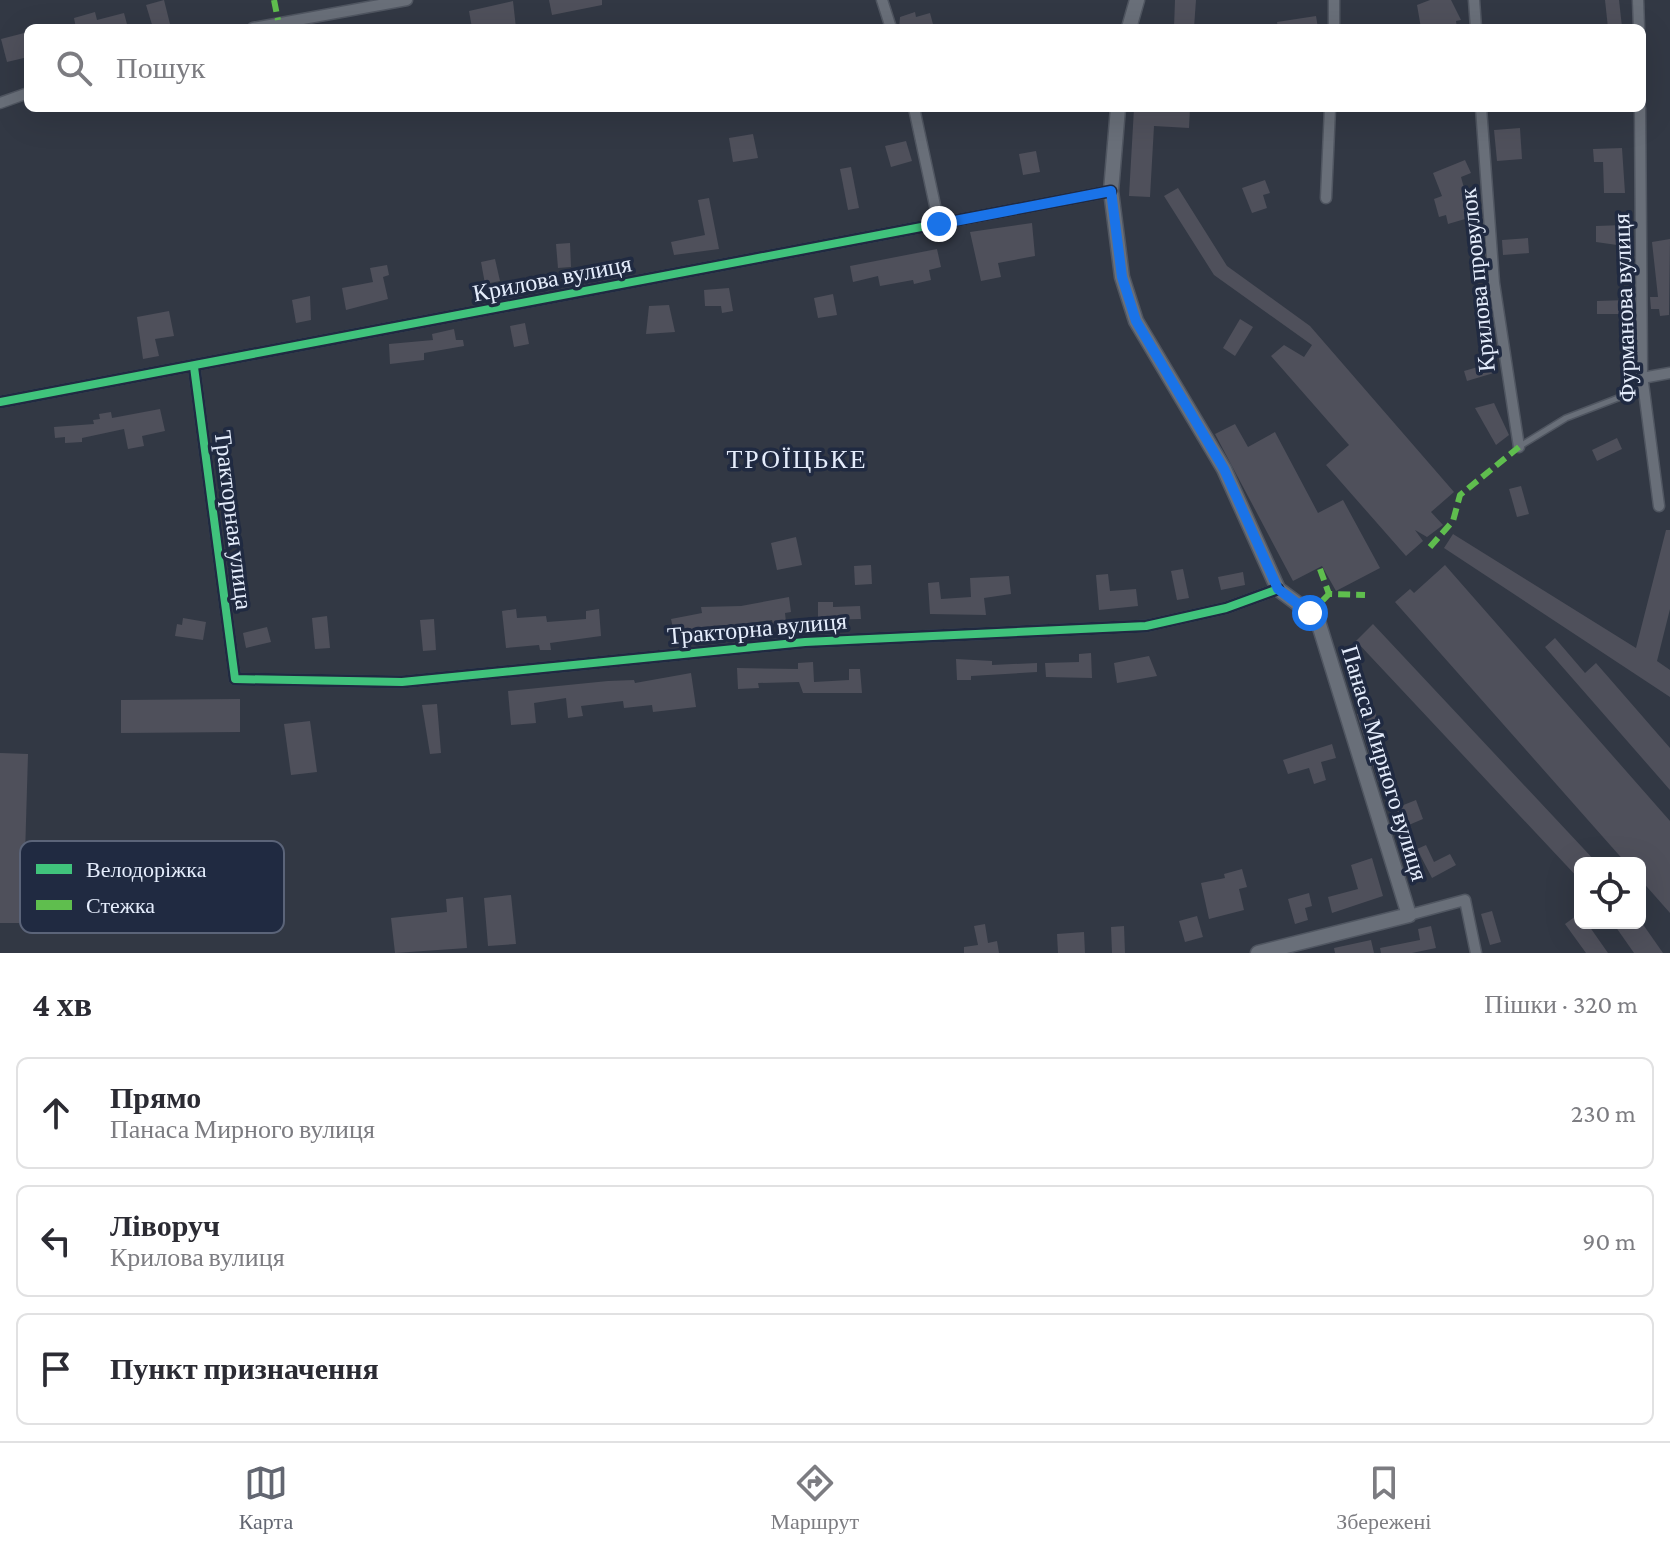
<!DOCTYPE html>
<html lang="uk">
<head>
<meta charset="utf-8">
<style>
	body { margin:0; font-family:"Crimson Pro",serif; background:#f7f7f7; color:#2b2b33 }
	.controls { position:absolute; right:24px; bottom:24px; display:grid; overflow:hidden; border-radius:12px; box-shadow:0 8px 32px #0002 }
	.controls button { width:72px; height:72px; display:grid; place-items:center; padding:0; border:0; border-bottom:2px solid #e1e1e2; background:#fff; color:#2b2b33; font:40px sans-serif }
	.stop { position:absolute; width:24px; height:24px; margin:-18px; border:6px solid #1a73e8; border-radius:50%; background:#fff }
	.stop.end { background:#1a73e8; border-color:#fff; box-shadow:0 2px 8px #0008 }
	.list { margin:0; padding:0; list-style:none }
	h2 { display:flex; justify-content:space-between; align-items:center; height:104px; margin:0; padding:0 32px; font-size:34px }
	h2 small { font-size:26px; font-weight:400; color:#7c7c81 }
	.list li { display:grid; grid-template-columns:52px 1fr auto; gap:24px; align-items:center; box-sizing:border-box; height:112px; margin:0 16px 16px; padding:0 16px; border:2px solid #e1e1e2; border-radius:12px }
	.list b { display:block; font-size:30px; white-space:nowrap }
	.list p { margin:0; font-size:26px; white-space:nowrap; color:#7c7c81 }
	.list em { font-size:26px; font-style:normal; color:#7c7c81 }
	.icon { flex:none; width:44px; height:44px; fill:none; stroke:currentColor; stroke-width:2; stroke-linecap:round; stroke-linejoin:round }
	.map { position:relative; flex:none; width:1670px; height:953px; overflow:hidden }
	.search { position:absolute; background:#fff; box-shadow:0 8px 32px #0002; left:24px; right:24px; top:24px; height:88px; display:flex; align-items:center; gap:20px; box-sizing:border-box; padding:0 28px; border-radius:12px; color:#7c7c81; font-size:30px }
	.sheet { height:488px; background:#fff }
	nav { display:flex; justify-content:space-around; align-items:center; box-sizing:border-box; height:112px; border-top:2px solid #e1e1e2; background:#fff; font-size:22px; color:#7c7c81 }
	nav a { display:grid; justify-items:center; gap:4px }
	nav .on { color:#626671 }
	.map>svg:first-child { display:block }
	.building { fill:#4f505b }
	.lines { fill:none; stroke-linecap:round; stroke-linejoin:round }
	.lane-casing { stroke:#505661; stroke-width:8 }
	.street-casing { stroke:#505661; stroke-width:13 }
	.secondary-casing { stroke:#505661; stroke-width:17 }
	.lane { stroke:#696f79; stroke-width:5 }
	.street { stroke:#696f79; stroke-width:10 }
	.secondary { stroke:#696f79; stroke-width:14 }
	.quiet { stroke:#5fbe4e; stroke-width:6; stroke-dasharray:12 6; stroke-linecap:butt }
	.cycleway-casing { stroke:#202a41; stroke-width:13 }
	.cycleway { stroke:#40c37c; stroke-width:8 }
	.route { stroke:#1a73e8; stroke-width:10 }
	.labels { text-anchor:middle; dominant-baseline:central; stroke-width:7; stroke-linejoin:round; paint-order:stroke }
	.street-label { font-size:24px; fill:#e5edfc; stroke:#202a41 }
	.neighbourhood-label { font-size:26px; letter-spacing:2px; fill:#e5edfc; stroke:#202a41 }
	.key { fill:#202a41; stroke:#5b6479; stroke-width:2 }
	.key-label { font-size:22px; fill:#e5edfc }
</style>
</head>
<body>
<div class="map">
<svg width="1670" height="953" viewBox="0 0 1670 953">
	<rect width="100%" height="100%" fill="#323844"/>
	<g class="building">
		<path d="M164,0l6,24 -17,4 -7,-23z"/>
		<path d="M549,0h53v5l-50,10z"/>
		<path d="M1175,0h21l-2,28h-20z"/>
		<path d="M1430,0h21l10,20 -5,1 1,7h-36l-4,-23z"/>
		<path d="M1605,0h14l3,27 -14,1z"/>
		<path d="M513,1l3,27h-44l-3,-17z"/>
		<path d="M95,12l2,8 27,-7 4,15h-52l-2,-10z"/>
		<path d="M915,12l1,5 14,-4 4,15h-35l1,-11z"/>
		<path d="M1316,16l2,12h-40l-1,-6z"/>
		<path d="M28,32v25l-21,5 -6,-23z"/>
		<path d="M1134,108h56l-1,20 -35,-2 -4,71 -21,-1z"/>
		<path d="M1520,128l2,31 -25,2 -3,-31z"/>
		<path d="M753,134l5,24 -25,4 -4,-24z"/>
		<path d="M906,141l6,20 -21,6 -6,-21z"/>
		<path d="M1622,148l3,45h-21l-1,-31h-9l-1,-13z"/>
		<path d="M1036,151l4,21 -17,3 -4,-21z"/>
		<path d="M1465,160l6,13 -10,4 11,40 -24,7 -2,-9 -7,2 -5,-18 8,-3 -9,-23z"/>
		<path d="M851,167l8,41 -11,2 -8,-41z"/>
		<path d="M1265,180l5,13 -7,2 4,13 -15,5 -10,-25z"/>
		<path d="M1178,188l49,78 83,60 144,166 -23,20 12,13 -16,12 -12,-7 8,11 -17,15 -80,-91 23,-20 -78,-89 13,-11 20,12 8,-12 -98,-70 -50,-79z"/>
		<path d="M709,198l10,51 -45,6 -3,-13 34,-7 -7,-35z"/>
		<path d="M1032,223l3,33 -37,7 3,14 -20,4 -11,-49z"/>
		<path d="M1624,225v21l-28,-4v-16z"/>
		<path d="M1528,238l1,15 -26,2 -1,-15z"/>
		<path d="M1670,239l-1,76 -9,1 -1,-7h-8l-1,-12h8l-6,-55z"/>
		<path d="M570,243l1,24 -13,1 -2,-24z"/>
		<path d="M937,249l4,18 -12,3 2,10 -17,4 -1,-4 -33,6 -2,-10 -25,6 -3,-16z"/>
		<path d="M495,259l5,22 -15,3 -4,-22z"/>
		<path d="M387,265l2,10 -6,2 5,22 -42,11 -4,-22 31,-6 -3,-14z"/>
		<path d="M729,288l4,23 -11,2 -1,-7h-16l-1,-16z"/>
		<path d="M833,294l4,21 -19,3 -4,-20z"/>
		<path d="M310,296l1,24 -15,3 -4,-23z"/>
		<path d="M1627,300v14h-30v-13z"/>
		<path d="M669,305l6,27 -29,2 3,-28z"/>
		<path d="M169,311l5,25 -19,3 4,17 -16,3 -6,-42z"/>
		<path d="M1240,319l13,8 -18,29 -12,-8z"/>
		<path d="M525,323l4,21 -15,3 -4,-21z"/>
		<path d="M454,329l2,11h7l1,6 -40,7v7l-34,4 -1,-20 44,-4 -1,-6z"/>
		<path d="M1495,362l2,10 -30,9 -3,-10z"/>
		<path d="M1494,403l15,32 -13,10 -21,-37z"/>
		<path d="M160,409l5,22 -23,5 2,10 -16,3 -4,-20 -42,9v4l-17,1v-6l-10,1 -1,-11 40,-3 -1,-4 7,-1 -1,-5 12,-2 1,6z"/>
		<path d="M1235,424l13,23 27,-15 43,81 25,-13 37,68 -44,23 -14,-25 -29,15 -78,-147z"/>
		<path d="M1617,438l5,11 -25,12 -5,-11z"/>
		<path d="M1521,486l8,28 -12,3 -8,-28z"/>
		<path d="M1666,530h4v79l-13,52 13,9v27l-226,-149 9,-14 183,114z"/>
		<path d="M796,537l6,28 -25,5 -6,-27z"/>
		<path d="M871,565l1,19 -17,1 -1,-19z"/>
		<path d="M1445,565l225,256v92l-30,-34v-16h-14l-231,-261 15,-13 4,4z"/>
		<path d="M1183,569l6,29 -12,2 -6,-29z"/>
		<path d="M1243,572l2,13 -24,5 -3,-13z"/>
		<path d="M1108,574l2,17 26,-2 2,17 -39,4 -3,-35z"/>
		<path d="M1009,576l2,18 -27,4 2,17 -56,-1 -2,-31 11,-1 2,17 30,-2 -1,-19z"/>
		<path d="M789,597l2,15 -6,1 1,9 -13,2 -1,-4 -29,4 1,5 -69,8 -4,-18 31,-6 -1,-6 40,-1z"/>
		<path d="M818,602h15v5l27,-1 1,13 -43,1z"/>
		<path d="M516,609l1,9 29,-2 1,6 39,-3v-8l13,-2 2,27 -51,7 1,7h-11l-1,-5 -33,3 -4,-37z"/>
		<path d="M327,616l3,32 -15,1 -3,-31z"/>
		<path d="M183,618l23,4 -3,18 -28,-4 2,-12 5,1z"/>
		<path d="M434,619l2,31 -13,1 -3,-31z"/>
		<path d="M1373,624l224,239h-17v17l-224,-239z"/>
		<path d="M267,627l4,15 -25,6 -3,-15z"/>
		<path d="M1555,638l30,35 11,-10 74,85v42l-125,-143z"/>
		<path d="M1091,653l1,25 -46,-1 -1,-14 34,-1v-8z"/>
		<path d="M1149,656l8,20 -40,7 -3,-20z"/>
		<path d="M956,659l36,2v4l45,-2v9l-66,4v4h-14z"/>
		<path d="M813,662l1,20 35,-2v-11h11l2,24h-59l-4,-11 -41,1 1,5 -21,1 -1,-21 61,1v-6z"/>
		<path d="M691,673l5,34 -43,5 -1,-7 -28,3 -1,-7 -42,5 2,10 -15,2 -2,-20 -32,5 2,20 -25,2 -3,-34 100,-10 26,-1 1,3z"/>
		<path d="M240,699v33l-119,1v-33z"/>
		<path d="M437,704l4,49 -11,1 -8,-49z"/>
		<path d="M1374,709l7,22 -5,1 15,46 -13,4 -21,-68z"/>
		<path d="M310,721l7,51 -26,3 -7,-51z"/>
		<path d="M1332,744l4,14 -15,4 5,18 -12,4 -5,-16 -21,6 -5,-14z"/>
		<path d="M0,753l28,1 -5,169h-23z"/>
		<path d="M1416,800l7,19 -19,8 -8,-19z"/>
		<path d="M1426,845l8,17 16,-8 6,11 -24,13 -15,-29z"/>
		<path d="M1372,858l11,38 -51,17 -4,-16 30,-8 -7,-24z"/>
		<path d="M1242,869l5,18 -8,2 5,21 -35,9 -8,-36 24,-5 -1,-4z"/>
		<path d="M1309,893l3,13 -7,2 3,12 -13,4 -7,-25z"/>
		<path d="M511,895l5,49 -28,2 -4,-48z"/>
		<path d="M463,897l4,51 -72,5 -4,-35 56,-6 -1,-13z"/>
		<path d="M1492,911l9,31 -11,3 -9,-31z"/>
		<path d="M1580,913v10h7l21,30h-22l-21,-29z"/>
		<path d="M1197,916l6,21 -18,5 -6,-21z"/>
		<path d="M1613,923h29l21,30h-29z"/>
		<path d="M985,924l3,19 9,-2 2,12h-35v-6l14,-2 -4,-19z"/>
		<path d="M1124,926l1,27h-13l-1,-26z"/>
		<path d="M1431,926l5,22 -24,5h-31l-1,-5 40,-8 -2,-11z"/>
		<path d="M1084,932l1,21h-27l-1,-19z"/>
		<path d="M1371,940l3,13h-39l-1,-5z"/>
	</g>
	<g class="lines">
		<defs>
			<path id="lane" d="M1520,446l46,-28 78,-30"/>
			<g id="street">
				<path d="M882,0l9,28"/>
				<path d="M1474,0l2,28"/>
				<path d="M1638,0l1,28"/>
				<path d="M253,28l154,-28"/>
				<path d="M1334,28v-28"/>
				<path d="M0,103l28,-10"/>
				<path d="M914,108l25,116"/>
				<path d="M1481,108l13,175 25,164"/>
				<path d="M1640,108l2,267 17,131"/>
				<path d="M1326,198l4,-90"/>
				<path d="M194,367l41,312 167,3 403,-40 341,-16 80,-18 52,-19"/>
				<path d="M1642,378l28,-5"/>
				<path d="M0,402l1111,-211"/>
				<path d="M1409,915l56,-15 11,53"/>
			</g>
			<g id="secondary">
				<path d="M1129,28l8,-28"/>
				<path d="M1118,108l-7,83 11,86 14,44 88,148 54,120 39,29 92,297 -151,38"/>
			</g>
		</defs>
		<use href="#lane" class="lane-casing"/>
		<use href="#street" class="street-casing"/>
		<use href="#secondary" class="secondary-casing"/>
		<use href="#lane" class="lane"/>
		<use href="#street" class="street"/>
		<use href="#secondary" class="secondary"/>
		<g class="quiet">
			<path d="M274,0l4,20"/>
			<path d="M1430,547l23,-26 7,-26 59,-48"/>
			<path d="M1320,569l9,25"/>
			<path d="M1310,613l19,-19 36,1"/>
		</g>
		<defs>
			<g id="cycleway">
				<path d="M194,367l41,312 167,3 403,-40 341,-16 80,-18 52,-19"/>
				<path d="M0,402l1111,-211"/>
			</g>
		</defs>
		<use href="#cycleway" class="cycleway-casing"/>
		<use href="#cycleway" class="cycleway"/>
	</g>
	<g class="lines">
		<path class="route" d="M939,224l172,-33 11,86 14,44 88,148 54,120 32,24"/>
	</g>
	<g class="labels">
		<g class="street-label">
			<text transform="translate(552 278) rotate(-11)">Крилова вулиця</text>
			<text transform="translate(1477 280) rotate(-96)">Крилова провулок</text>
			<text transform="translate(1624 308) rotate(-92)">Фурманова вулиця</text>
			<text transform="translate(234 520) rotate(83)">Тракторная улица</text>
			<text transform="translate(757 628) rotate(-5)">Тракторна вулиця</text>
			<text transform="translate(1385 763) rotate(73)">Панаса Мирного вулиця</text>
		</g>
		<g class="neighbourhood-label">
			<text x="797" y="459">ТРОЇЦЬКЕ</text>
		</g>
	</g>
	<rect x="20" y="841" width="264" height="92" rx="12" class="key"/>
	<rect x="36" y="864" width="36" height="10" fill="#40c37c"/>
	<rect x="36" y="900" width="36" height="10" fill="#5fbe4e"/>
	<g class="key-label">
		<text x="86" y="877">Велодоріжка</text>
		<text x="86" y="913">Стежка</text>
	</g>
</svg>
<div class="controls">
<button><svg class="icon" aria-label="locate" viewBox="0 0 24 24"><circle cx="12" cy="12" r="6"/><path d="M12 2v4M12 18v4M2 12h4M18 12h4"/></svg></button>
</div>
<div class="stop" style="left:1310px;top:613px"></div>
<div class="stop end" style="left:939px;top:224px"></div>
<div class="search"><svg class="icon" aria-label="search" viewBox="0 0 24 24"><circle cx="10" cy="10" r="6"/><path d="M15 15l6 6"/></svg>Пошук</div>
</div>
<section class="sheet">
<h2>4 хв<small>Пішки · 320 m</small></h2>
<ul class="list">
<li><svg class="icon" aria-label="ahead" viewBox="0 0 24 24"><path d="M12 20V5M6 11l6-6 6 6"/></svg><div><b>Прямо</b><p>Панаса Мирного вулиця</p></div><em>230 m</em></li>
<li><svg class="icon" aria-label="left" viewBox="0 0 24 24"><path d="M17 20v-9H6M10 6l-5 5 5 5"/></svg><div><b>Ліворуч</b><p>Крилова вулиця</p></div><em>90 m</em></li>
<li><svg class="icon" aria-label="arrive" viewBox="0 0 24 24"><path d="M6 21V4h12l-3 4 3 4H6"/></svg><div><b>Пункт призначення</b></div></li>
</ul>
</section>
<nav>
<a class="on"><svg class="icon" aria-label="map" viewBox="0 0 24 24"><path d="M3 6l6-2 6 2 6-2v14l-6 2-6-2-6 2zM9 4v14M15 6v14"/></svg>Карта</a>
<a><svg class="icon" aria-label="directions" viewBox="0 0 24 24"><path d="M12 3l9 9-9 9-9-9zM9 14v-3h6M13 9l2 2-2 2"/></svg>Маршрут</a>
<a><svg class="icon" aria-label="saved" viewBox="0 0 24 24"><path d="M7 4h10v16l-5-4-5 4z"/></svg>Збережені</a>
</nav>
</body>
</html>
